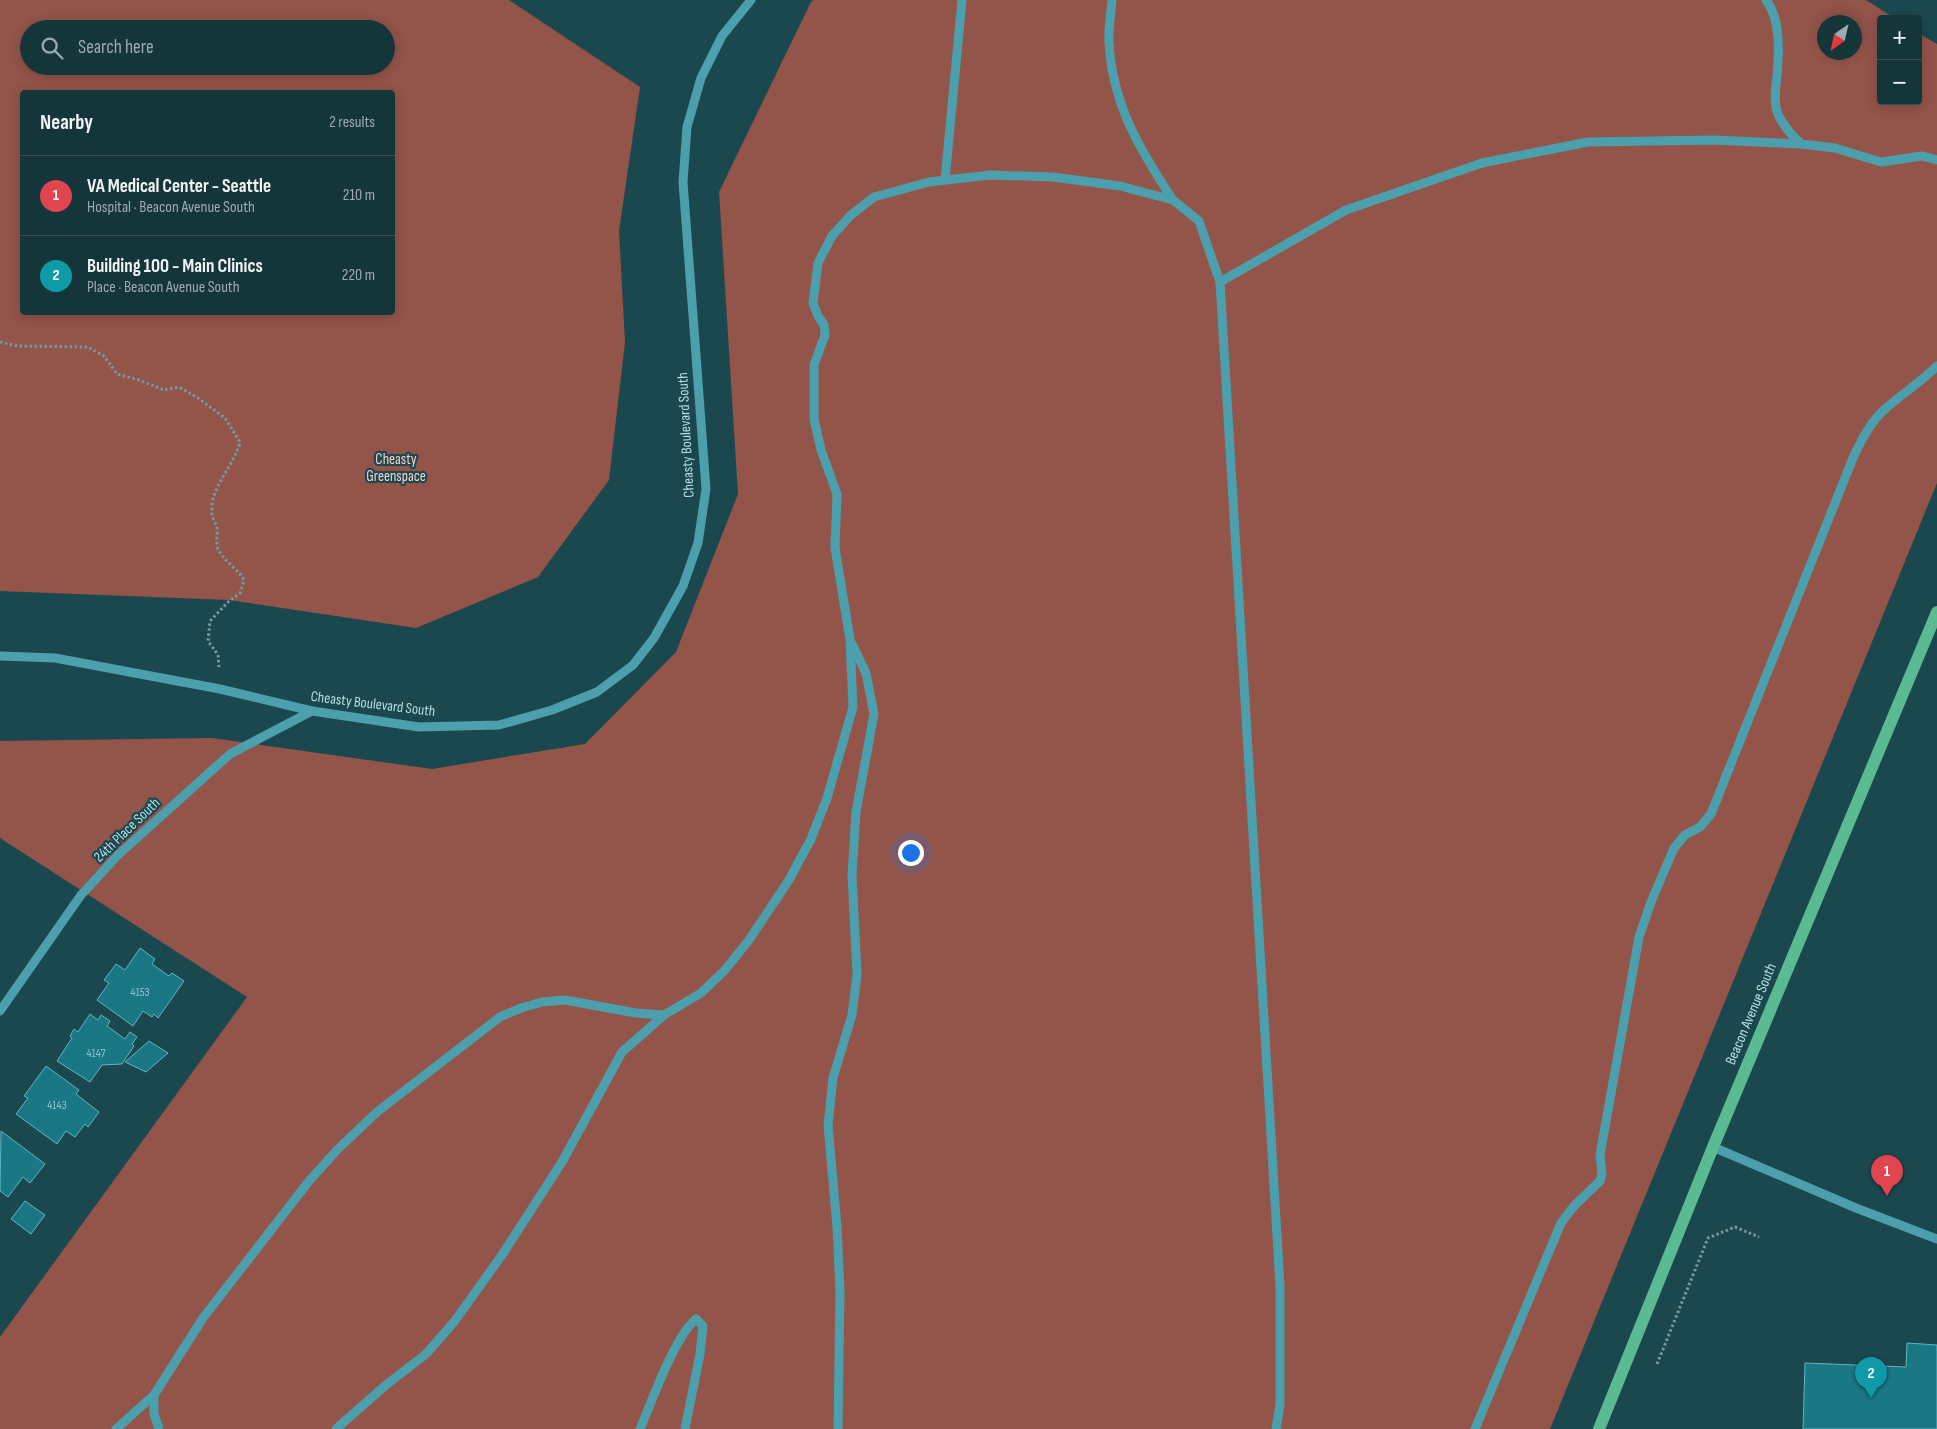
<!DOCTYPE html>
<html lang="en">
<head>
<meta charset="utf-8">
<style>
	body { margin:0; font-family:"Sofia Sans Condensed",sans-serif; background:#1d3e42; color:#f1f3f6 }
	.controls { position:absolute; right:15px; top:15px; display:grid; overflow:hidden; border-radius:5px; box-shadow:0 2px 12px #0003 }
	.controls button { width:45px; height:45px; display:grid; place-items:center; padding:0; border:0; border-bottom:1px solid #335055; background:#14363b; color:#f1f3f6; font:25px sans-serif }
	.compass { position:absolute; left:1817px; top:15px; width:45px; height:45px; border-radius:50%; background:#14363b; box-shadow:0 2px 12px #0003; rotate:214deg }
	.you { position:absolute; left:910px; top:852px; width:18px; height:18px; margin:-12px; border:4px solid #fff; border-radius:50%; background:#1a73e8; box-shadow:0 0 0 8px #1a73e833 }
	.badge { display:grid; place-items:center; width:32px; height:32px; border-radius:50%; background:#f59d8e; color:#fff; font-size:16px; font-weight:700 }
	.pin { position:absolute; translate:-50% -41px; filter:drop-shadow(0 1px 2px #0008) }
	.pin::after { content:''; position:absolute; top:26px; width:18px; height:15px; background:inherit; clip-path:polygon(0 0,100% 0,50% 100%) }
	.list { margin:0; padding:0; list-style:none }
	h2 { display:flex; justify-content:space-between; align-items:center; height:65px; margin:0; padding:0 20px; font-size:21px }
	h2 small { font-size:16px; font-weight:400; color:#9dabaf }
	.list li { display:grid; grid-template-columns:32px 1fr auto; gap:15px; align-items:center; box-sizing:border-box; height:80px; padding:0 20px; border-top:1px solid #335055 }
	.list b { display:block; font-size:19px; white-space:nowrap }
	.list p { margin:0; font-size:16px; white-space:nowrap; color:#9dabaf }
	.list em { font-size:16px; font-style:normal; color:#9dabaf }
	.icon { flex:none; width:28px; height:28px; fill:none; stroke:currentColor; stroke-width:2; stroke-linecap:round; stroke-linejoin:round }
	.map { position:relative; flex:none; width:1937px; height:1429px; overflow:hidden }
	.search { position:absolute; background:#14363b; box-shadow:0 2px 12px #0003; left:20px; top:20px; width:375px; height:55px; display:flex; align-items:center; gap:12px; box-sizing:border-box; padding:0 18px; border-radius:28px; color:#9dabaf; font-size:19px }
	.panel { position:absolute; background:#14363b; box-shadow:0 2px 12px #0003; left:20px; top:90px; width:375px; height:225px; border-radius:5px }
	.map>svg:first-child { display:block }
	.green { fill:#93544a; fill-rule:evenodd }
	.building { fill:#1a7784; stroke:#62b5c4 }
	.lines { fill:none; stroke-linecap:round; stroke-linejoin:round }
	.path { stroke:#719aa1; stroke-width:3; stroke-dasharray:2.5 2.5; stroke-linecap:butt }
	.minor { stroke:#4ca0ae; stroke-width:9 }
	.major { stroke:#5aba91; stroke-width:12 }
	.labels { text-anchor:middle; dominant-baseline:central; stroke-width:4.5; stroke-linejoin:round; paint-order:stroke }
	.number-label { font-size:12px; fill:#90c4cd }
	.street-label { font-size:15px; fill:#b7dee5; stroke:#1b484f }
	.park-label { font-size:15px; fill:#fad0c8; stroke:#1b484f }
</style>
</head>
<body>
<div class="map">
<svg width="1937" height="1429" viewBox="0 0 1937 1429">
	<rect width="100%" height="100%" fill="#1b484f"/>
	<g class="green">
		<path d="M0,0h509l131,87 -21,144 6,111 -16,138 -71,97 -122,51 -187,-28 -229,-9zM29,29h357v37h-357zM22,92h370v220h-370z"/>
		<path d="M814,0h1052l30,19h-15v82h37v-68l19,11v439l-387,946h-1550v-92l247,-340 -247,-159v-97l212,-3 220,31 153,-25 91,-92 62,-158 -19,-302 92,-190zM1824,22h30v30h-30z"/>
	</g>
	<g class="building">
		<path d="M140,948l15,11 -3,5 17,12 3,-3 12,8 -26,37 -4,-4 -2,3 -9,-6 -10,15 -36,-26 12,-17 -5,-3 12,-16 9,6z"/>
		<path d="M90,1014l8,6 3,-5 9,6 -3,5 18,13 5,-7 7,5 -5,7 2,2 -12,18 -20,1 -12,17 -33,-21 15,-23 -2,-2 4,-7 4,3z"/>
		<path d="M149,1041l19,12 -22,19 -21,-10z"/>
		<path d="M46,1066l33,24 -3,4 23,18 -11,15 -3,-3 -10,13 -9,-6 -9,13 -41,-30 12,-16 -4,-2z"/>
		<path d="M1,1131l44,33 -15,19 -7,-6 -15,20 -8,-6z"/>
		<path d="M25,1201l20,14 -14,19 -20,-15z"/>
		<path d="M1907,1343l30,2v84h-134l2,-66 101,4z"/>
	</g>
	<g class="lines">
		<g class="path">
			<path d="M0,342l18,4 70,1 16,9 13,18 22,6 25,10 15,-3 19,11 27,20 15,24c-6,25 -31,45 -28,72 0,5 4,9 5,14 1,8 -2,17 2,23 7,12 18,17 25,29l-4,13 -12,9 -18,19 -2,20 10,14 1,12"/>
			<path d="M1657,1364l51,-126 27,-11 24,10"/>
		</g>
		<g class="minor">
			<path d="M1112,0c-1,14 -4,28 -3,42 3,62 31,108 64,158"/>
			<path d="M1766,0c15,19 13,53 11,75 -1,13 -4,27 1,39 5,12 14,21 23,30"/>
			<path d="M945,180l17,-180"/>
			<path d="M1220,282l126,-72 136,-47 106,-21 125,-2 88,4 34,4 46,14 41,-6 15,4"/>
			<path d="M0,656l55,2 165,31 92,22 107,16 80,-2 53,-15 45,-18 36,-27 21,-27 29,-52 15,-43 8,-54 -23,-307 4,-55 14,-49 21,-42 29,-36"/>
			<path d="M0,1011l81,-116 37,-40 112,-101 82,-43"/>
			<path d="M1713,1147l143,61 81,31"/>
			<path d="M154,1395v19l5,15"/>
			<path d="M116,1429l38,-34 49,-77 106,-137 29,-32 39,-37 123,-95 21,-9 21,-6 23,-2 71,13 28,2 37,-22 24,-23 24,-30 40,-60 22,-41 16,-41 26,-91 -3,-68 -15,-91 2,-54 -16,-44 -7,-31v-54l11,-30 -1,-10 -6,-9 -5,-13 5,-40 14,-27 19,-21 23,-18 55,-15 61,-7 63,2 67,9 53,14 26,21 21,61 60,1004v119l-4,24"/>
			<path d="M336,1429l50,-44 40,-31 28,-32 48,-67 60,-93 60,-110 42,-37"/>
			<path d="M640,1429c12,-28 35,-93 56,-110l7,7 -3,28 -15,75"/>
			<path d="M838,1429l2,-139 -3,-63 -9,-102 5,-47 19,-63 5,-41 -5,-99 4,-63 18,-98 -8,-41 -14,-29"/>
			<path d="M1475,1429l86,-206 13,-17 26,-25 2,-7 -2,-19 39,-218 12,-35 23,-54 11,-13 15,-8 11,-13 142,-356c8,-17 17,-36 32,-49 17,-15 36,-27 52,-43"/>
		</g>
		<path class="major" d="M1599,1429l114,-282 224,-535"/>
	</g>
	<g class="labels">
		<g class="number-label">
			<text x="140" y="992">4153</text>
			<text x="96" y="1053">4147</text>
			<text x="57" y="1105">4143</text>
		</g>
		<g class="street-label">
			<text transform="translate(686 435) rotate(-93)">Cheasty Boulevard South</text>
			<text transform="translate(373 704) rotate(7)">Cheasty Boulevard South</text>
			<text transform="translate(127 830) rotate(-44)">24th Place South</text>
			<text transform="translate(1751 1014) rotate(-67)">Beacon Avenue South</text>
		</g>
		<g class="park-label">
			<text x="396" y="459">Cheasty<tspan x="396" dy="17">Greenspace</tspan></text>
		</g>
	</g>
</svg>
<div class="controls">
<button>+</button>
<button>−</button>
</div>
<svg class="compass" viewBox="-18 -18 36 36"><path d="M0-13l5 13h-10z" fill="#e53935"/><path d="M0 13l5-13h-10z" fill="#9dabaf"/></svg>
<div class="you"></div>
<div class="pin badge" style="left:1887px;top:1196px;background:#e0444e">1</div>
<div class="pin badge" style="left:1871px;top:1398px;background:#0f9aa8">2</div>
<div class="search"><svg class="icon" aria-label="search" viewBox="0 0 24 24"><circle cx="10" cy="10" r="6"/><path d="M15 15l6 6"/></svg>Search here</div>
<section class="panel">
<h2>Nearby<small>2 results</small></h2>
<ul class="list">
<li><span class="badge" style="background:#e0444e">1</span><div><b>VA Medical Center - Seattle</b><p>Hospital · Beacon Avenue South</p></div><em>210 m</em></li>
<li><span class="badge" style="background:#0f9aa8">2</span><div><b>Building 100 - Main Clinics</b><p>Place · Beacon Avenue South</p></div><em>220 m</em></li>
</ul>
</section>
</div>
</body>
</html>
